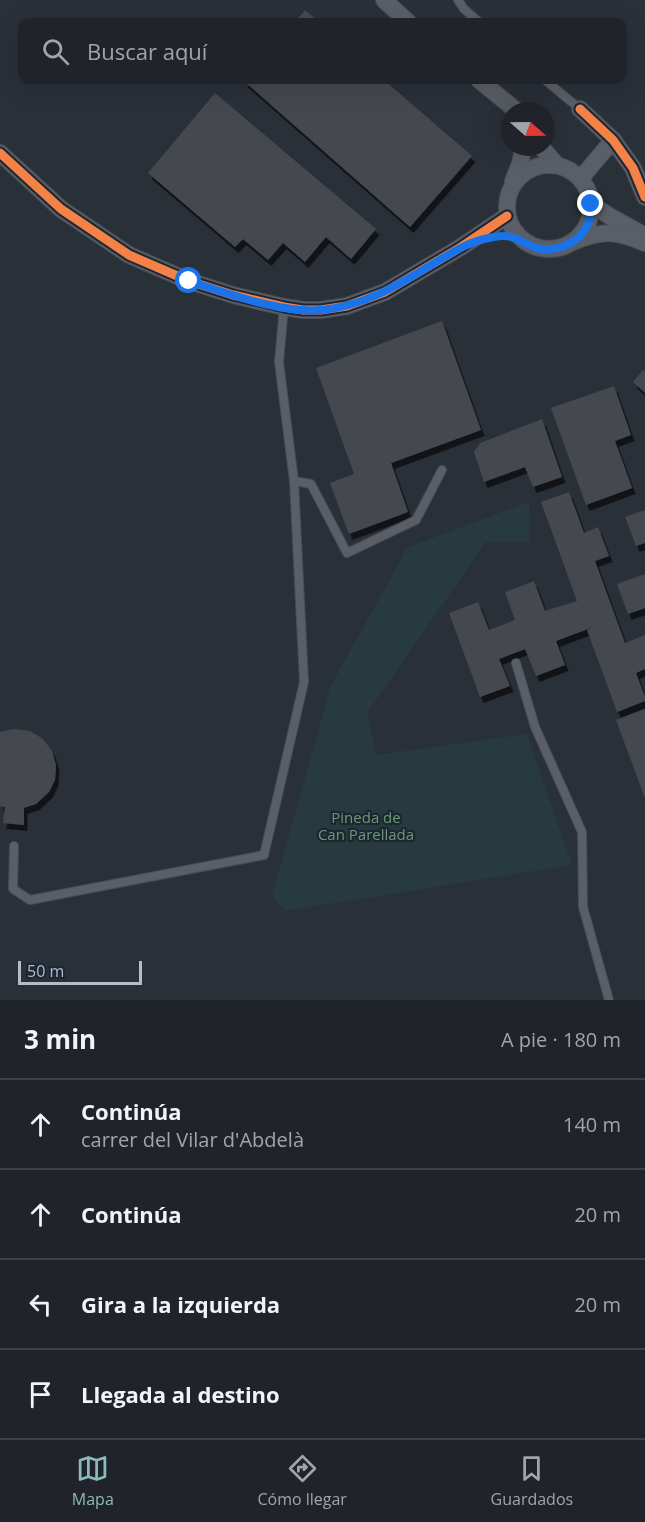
<!DOCTYPE html>
<html lang="es">
<head>
<meta charset="utf-8">
<style>
	body { margin:0; font-family:"Open Sans",sans-serif; background:#2d3036; color:#f1f3f6 }
	.compass { position:absolute; left:501px; top:102px; width:54px; height:54px; border-radius:50%; background:#20242a; box-shadow:0 6px 24px #0002; rotate:110deg }
	.scale { position:absolute; left:18px; bottom:15px; width:124px; box-sizing:border-box; padding-left:6px; border:3px solid #b4bcc9; border-top:0; font-size:16px; line-height:21px; white-space:nowrap; color:#b4bcc9; -webkit-text-stroke:4px #1d2633; paint-order:stroke }
	.stop { position:absolute; width:18px; height:18px; margin:-14px; border:4px solid #1a73e8; border-radius:50%; background:#fff }
	.stop.end { background:#1a73e8; border-color:#fff; box-shadow:0 2px 6px #0008 }
	.list { margin:0; padding:0; list-style:none }
	h2 { display:flex; justify-content:space-between; align-items:center; height:78px; margin:0; padding:0 24px; font-size:26px }
	h2 small { font-size:20px; font-weight:400; color:#a2a4a8 }
	.list li { display:grid; grid-template-columns:39px 1fr auto; gap:18px; align-items:center; box-sizing:border-box; height:90px; padding:0 24px; border-top:2px solid #3d4147 }
	.list b { display:block; font-size:22px; white-space:nowrap }
	.list p { margin:0; font-size:20px; white-space:nowrap; color:#a2a4a8 }
	.list em { font-size:20px; font-style:normal; color:#a2a4a8 }
	.icon { flex:none; width:33px; height:33px; fill:none; stroke:currentColor; stroke-width:2; stroke-linecap:round; stroke-linejoin:round }
	.map { position:relative; flex:none; width:645px; height:1000px; overflow:hidden }
	.search { position:absolute; background:#20242a; box-shadow:0 6px 24px #0002; left:18px; right:18px; top:18px; height:66px; display:flex; align-items:center; gap:15px; box-sizing:border-box; padding:0 21px; border-radius:12px; color:#a2a4a8; font-size:22px }
	.sheet { height:438px; background:#20242a }
	nav { display:flex; justify-content:space-around; align-items:center; box-sizing:border-box; height:84px; border-top:2px solid #3d4147; background:#20242a; font-size:16px; color:#a2a4a8 }
	nav a { display:grid; justify-items:center; gap:3px }
	nav .on { color:#8bbbb9 }
	.map>svg:first-child { display:block }
	.green { fill:#273a3e }
	.building { fill:#444950; filter:url(#shadow) }
	.lines { fill:none; stroke-linecap:round; stroke-linejoin:round }
	.lane-casing { stroke:#484c53; stroke-width:10 }
	.street-casing { stroke:#484c53; stroke-width:18 }
	.lane { stroke:#5a5e66; stroke-width:8 }
	.street { stroke:#5a5e66; stroke-width:16 }
	.cycleway-casing { stroke:#1d2633; stroke-width:13 }
	.cycleway { stroke:#f48246; stroke-width:9 }
	.route { stroke:#1a73e8; stroke-width:8 }
	.labels { text-anchor:middle; dominant-baseline:central; stroke-width:4.5; stroke-linejoin:round; paint-order:stroke }
	.park-label { font-size:15px; fill:#6b9a76; stroke:#1d2633 }
</style>
</head>
<body>
<div class="map">
<svg width="645" height="1000" viewBox="0 0 645 1000">
	<defs>
		<filter id="shadow"><feDropShadow dx="3.5" dy="6" stdDeviation="0" flood-color="#0009"/></filter>
	</defs>
	<rect width="100%" height="100%" fill="#2a3038"/>
	<path class="green" d="M529,502l1,40h-44l-119,171 9,42 151,-21 45,131 -287,46 -13,-15 59,-211 67,-120 8,-17z"/>
	<g class="building">
		<path d="M305,10l14,12h-24z"/>
		<path d="M245,80h139l88,76 -62,71 -166,-146z"/>
		<path d="M215,93l161,136 -25,30 -25,-22 -21,25 -22,-19 -15,17 -25,-21 -8,8 -87,-74z"/>
		<path d="M442,321l39,109 -90,33 17,49 -59,22 -19,-51 24,-9 -38,-106z"/>
		<path d="M643,370l2,1v22l-12,-11z"/>
		<path d="M614,386l17,49 -16,6 17,47 -46,17 -35,-97z"/>
		<path d="M542,419l20,58 -29,10 -8,-20 -41,15 -10,-30 6,-9z"/>
		<path d="M569,492l15,41 14,-6 11,29 -14,5 30,82 20,-8v34l-9,4 9,24v4l-28,11 -30,-82 9,-4 -40,15 9,24 -29,11 -11,-27 -26,10 11,27 -30,11 -31,-84 29,-11 11,28 26,-10 -10,-28 29,-11 11,30 32,-10 -36,-99z"/>
		<path d="M645,510v33l-9,3 -11,-29z"/>
		<path d="M645,574v34l-17,6 -11,-30z"/>
		<path d="M645,709v89l-29,-78z"/>
		<path d="M13,729l17,2 13,8 9,12 4,14 -1,15 -6,12 -13,12 -12,4v17l-21,-2 2,-16 -5,-1v-74z"/>
	</g>
	<g class="lines">
		<defs>
			<g id="lane">
				<path d="M458,0l6,9 15,13"/>
				<path d="M545,80l35,29"/>
				<path d="M294,481l17,3 36,69 69,-33 26,-50"/>
				<path d="M516,663l19,64 47,105 1,75 26,93"/>
				<path d="M14,846l-1,43 17,11 234,-45 40,-173 -10,-201 -15,-119 5,-55"/>
			</g>
			<g id="street">
				<path d="M384,0l24,22"/>
				<path d="M479,80l38,31"/>
				<path d="M580,109l33,31 20,28 12,29"/>
				<path d="M541,147l15,17"/>
				<path d="M0,153l61,56 68,46 60,26 44,14 51,12 19,3h18l26,-4 38,-14 76,-45 46,-31"/>
				<circle cx="549" cy="207" r="42"/>
				<path d="M581,178l32,-38"/>
				<path d="M513,181l7,-17 3,-17"/>
				<path d="M591,204l20,13 31,17"/>
				<path d="M575,241c29,-11 41,-10 70,2"/>
			</g>
		</defs>
		<use href="#lane" class="lane-casing"/>
		<use href="#street" class="street-casing"/>
		<use href="#lane" class="lane"/>
		<use href="#street" class="street"/>
		<defs>
			<g id="cycleway">
				<path d="M580,109l33,31 20,28 12,29"/>
				<path d="M0,153l61,56 68,46 60,26 44,14 51,12 19,3h18l26,-4 38,-14 76,-45 46,-31"/>
			</g>
		</defs>
		<use href="#cycleway" class="cycleway-casing"/>
		<use href="#cycleway" class="cycleway"/>
	</g>
	<g class="lines">
		<path class="route" d="M189,281c37,12 94,33 133,29 42,-4 74,-24 109,-45 17,-10 33,-21 53,-26 6,-1 12,-3 18,-3 13,-1 22,8 34,12 23,5 48,-7 54,-30 1,-5 1,-10 1,-14"/>
	</g>
	<g class="labels">
		<g class="park-label">
			<text x="366" y="817">Pineda de<tspan x="366" dy="17">Can Parellada</tspan></text>
		</g>
	</g>
</svg>
<svg class="compass" viewBox="-18 -18 36 36"><path d="M0-13l5 13h-10z" fill="#e53935"/><path d="M0 13l5-13h-10z" fill="#a2a4a8"/></svg>
<div class="scale">50 m</div>
<div class="stop" style="left:189px;top:281px"></div>
<div class="stop end" style="left:591px;top:204px"></div>
<div class="search"><svg class="icon" aria-label="search" viewBox="0 0 24 24"><circle cx="10" cy="10" r="6"/><path d="M15 15l6 6"/></svg>Buscar aquí</div>
</div>
<section class="sheet">
<h2>3 min<small>A pie · 180 m</small></h2>
<ul class="list">
<li><svg class="icon" aria-label="ahead" viewBox="0 0 24 24"><path d="M12 20V5M6 11l6-6 6 6"/></svg><div><b>Continúa</b><p>carrer del Vilar d'Abdelà</p></div><em>140 m</em></li>
<li><svg class="icon" aria-label="ahead" viewBox="0 0 24 24"><path d="M12 20V5M6 11l6-6 6 6"/></svg><div><b>Continúa</b></div><em>20 m</em></li>
<li><svg class="icon" aria-label="left" viewBox="0 0 24 24"><path d="M17 20v-9H6M10 6l-5 5 5 5"/></svg><div><b>Gira a la izquierda</b></div><em>20 m</em></li>
<li><svg class="icon" aria-label="arrive" viewBox="0 0 24 24"><path d="M6 21V4h12l-3 4 3 4H6"/></svg><div><b>Llegada al destino</b></div></li>
</ul>
</section>
<nav>
<a class="on"><svg class="icon" aria-label="map" viewBox="0 0 24 24"><path d="M3 6l6-2 6 2 6-2v14l-6 2-6-2-6 2zM9 4v14M15 6v14"/></svg>Mapa</a>
<a><svg class="icon" aria-label="directions" viewBox="0 0 24 24"><path d="M12 3l9 9-9 9-9-9zM9 14v-3h6M13 9l2 2-2 2"/></svg>Cómo llegar</a>
<a><svg class="icon" aria-label="saved" viewBox="0 0 24 24"><path d="M7 4h10v16l-5-4-5 4z"/></svg>Guardados</a>
</nav>
</body>
</html>
